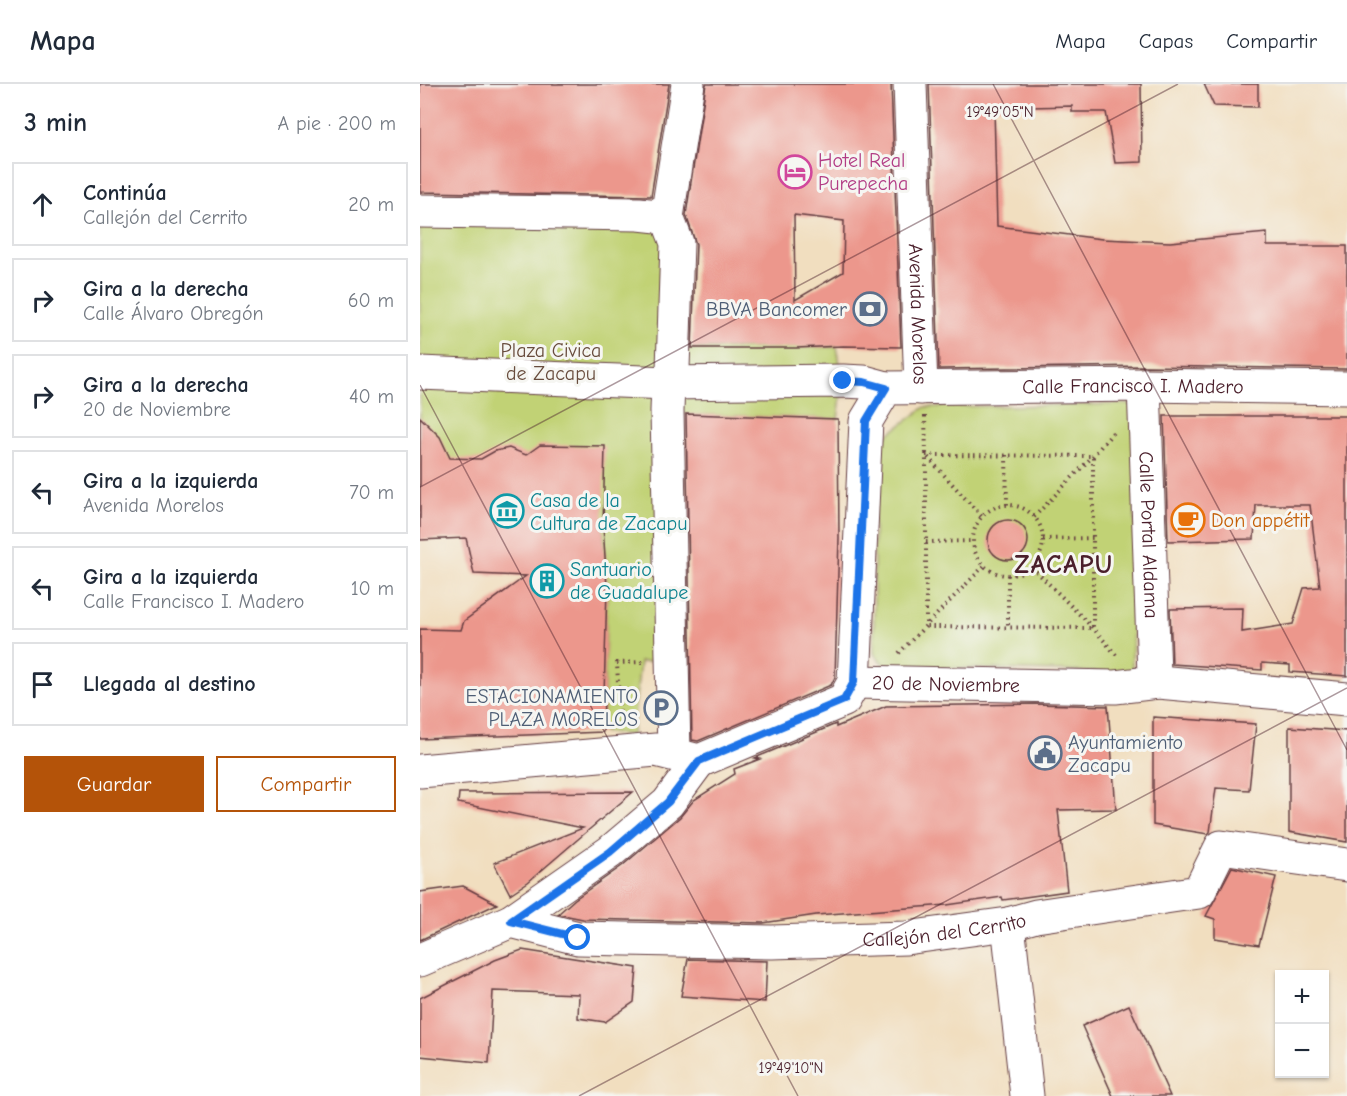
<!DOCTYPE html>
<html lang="es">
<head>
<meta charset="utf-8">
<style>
	body { margin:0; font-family:"Comic Neue",sans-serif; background:#f2f2f3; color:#1f2937 }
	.controls { position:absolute; right:18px; bottom:18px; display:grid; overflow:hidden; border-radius:0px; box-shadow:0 2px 4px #0004 }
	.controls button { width:54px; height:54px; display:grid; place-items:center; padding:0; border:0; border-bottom:2px solid #e0e1e3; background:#fff; color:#1f2937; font:30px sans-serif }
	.stop { position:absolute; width:18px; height:18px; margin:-14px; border:4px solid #1a73e8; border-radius:50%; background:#fff }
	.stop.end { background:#1a73e8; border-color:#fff; box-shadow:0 2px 6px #0008 }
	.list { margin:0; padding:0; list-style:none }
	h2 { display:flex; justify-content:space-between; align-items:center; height:78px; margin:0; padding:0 24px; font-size:26px }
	h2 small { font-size:20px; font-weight:400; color:#747a83 }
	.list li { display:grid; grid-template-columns:39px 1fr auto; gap:18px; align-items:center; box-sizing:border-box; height:84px; margin:0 12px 12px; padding:0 12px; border:2px solid #e0e1e3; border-radius:0px }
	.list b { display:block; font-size:22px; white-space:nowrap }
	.list p { margin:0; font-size:20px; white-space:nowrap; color:#747a83 }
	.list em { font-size:20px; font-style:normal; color:#747a83 }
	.actions { display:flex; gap:12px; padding:18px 24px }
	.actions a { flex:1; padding:14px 0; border:2px solid #b45309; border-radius:0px; text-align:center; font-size:21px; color:#b45309 }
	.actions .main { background:#b45309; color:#fff }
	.icon { flex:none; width:33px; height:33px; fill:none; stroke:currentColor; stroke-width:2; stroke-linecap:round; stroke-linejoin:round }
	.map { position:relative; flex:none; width:927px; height:1012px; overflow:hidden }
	header { display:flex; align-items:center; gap:36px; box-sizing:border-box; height:84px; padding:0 30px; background:#fff; border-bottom:2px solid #e0e1e3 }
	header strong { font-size:28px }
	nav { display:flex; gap:33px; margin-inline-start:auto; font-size:21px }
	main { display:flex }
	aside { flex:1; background:#fff }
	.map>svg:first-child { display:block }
	.green { fill:#c1d274; stroke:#867850; stroke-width:1.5 }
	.building { fill:#ec978c; fill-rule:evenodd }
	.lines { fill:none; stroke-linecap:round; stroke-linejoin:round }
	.minor-casing { stroke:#633c41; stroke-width:35 }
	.path { stroke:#633c41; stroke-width:4; stroke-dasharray:1.5 4.5; stroke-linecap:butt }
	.minor { stroke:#fff; stroke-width:33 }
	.route { stroke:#1a73e8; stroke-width:8 }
	.ticks { fill:none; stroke:#4a1f2b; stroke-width:1.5; stroke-opacity:0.45 }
	.labels { text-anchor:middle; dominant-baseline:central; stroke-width:6; stroke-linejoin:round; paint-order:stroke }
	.hotel-label { font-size:20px; fill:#b23c85; stroke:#f6f6f2; text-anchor:start }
	.service-label { font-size:20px; fill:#4e5e75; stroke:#f6f6f2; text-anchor:end }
	.street-label { font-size:20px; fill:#4a1f2b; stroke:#f6f6f2 }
	.park-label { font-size:20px; fill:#684c3d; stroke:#f6f6f2 }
	.culture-label { font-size:20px; fill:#0d838f; stroke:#f6f6f2; text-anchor:start }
	.food-label { font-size:20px; fill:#c56008; stroke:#f6f6f2; text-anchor:start }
	.district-label { font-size:26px; font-weight:bold; letter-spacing:1.5px; fill:#4a1f2b; stroke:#f6f6f2 }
	.ticks-label { font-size:15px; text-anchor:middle; fill:#4a1f2b; stroke:#f6f6f2; stroke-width:6; stroke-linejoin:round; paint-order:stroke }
</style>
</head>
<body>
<header>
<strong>Mapa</strong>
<nav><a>Mapa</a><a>Capas</a><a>Compartir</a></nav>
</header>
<main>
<aside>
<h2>3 min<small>A pie · 200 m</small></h2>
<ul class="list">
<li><svg class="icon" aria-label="ahead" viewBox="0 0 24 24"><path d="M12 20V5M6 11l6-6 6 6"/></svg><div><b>Continúa</b><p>Callejón del Cerrito</p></div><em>20 m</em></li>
<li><svg class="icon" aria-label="right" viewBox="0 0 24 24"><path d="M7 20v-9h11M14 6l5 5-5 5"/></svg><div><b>Gira a la derecha</b><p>Calle Álvaro Obregón</p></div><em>60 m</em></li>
<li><svg class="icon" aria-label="right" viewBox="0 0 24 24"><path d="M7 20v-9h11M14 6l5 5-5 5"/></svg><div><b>Gira a la derecha</b><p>20 de Noviembre</p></div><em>40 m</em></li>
<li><svg class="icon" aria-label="left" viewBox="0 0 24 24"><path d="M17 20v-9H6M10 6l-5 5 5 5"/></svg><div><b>Gira a la izquierda</b><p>Avenida Morelos</p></div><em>70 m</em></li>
<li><svg class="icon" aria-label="left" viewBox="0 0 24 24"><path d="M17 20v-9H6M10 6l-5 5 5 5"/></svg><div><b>Gira a la izquierda</b><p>Calle Francisco I. Madero</p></div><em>10 m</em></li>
<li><svg class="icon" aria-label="arrive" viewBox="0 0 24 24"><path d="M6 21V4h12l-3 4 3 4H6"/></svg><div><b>Llegada al destino</b></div></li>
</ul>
<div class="actions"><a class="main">Guardar</a><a>Compartir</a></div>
</aside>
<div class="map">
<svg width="927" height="1012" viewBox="0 0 927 1012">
	<rect width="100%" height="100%" fill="#f6f6f2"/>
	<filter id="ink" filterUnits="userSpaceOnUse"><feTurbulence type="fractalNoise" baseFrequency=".0167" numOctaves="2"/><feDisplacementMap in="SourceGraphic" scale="12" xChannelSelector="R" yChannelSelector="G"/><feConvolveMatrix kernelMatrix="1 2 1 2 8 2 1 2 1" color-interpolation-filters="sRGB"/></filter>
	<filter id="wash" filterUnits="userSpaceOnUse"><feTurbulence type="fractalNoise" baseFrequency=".008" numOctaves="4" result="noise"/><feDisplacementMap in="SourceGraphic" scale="24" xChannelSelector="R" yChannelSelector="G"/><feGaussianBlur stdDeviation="1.35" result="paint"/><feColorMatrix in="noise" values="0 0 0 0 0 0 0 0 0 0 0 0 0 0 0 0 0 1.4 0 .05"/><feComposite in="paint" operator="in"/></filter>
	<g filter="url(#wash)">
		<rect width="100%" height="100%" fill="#f1debf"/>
		<g class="green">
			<path d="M0,127l247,6 13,132 157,-2 6,34 -5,38 -168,-5 2,246 -32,2 -8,73 -29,-3 4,-145 -4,-61 -183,5z"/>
			<path d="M717,320l-5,269 -247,-7 -11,-12v-209l51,-38z"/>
		</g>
		<g id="blocks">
			<g class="building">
				<path d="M0,0h249l-18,112 -231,-4z"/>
				<path d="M286,0h185l10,263 -58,-1 -47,2h-104l4,-104 -10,-29zM374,131l50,6 -1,51 -48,28z"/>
				<path d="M509,0h212l1,78 -27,1 -9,-51h-34v-6l-78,2 3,118 105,13 68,3 97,-9v13h80v123l-203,-3 -205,3z"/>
				<path d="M784,0h54v23l-44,-1z"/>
				<path d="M266,330l152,5 1,118 -4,140 -4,8 -133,56 -6,-1z"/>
				<path d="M744,332h183v260l-57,-4v-7l-28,-2v7l-90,-6 -2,-55 73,-1 -1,24 51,-8 11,-36 16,-1 -10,-82h-54l-2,34 -86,2z"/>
				<path d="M0,333l20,20 10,21 31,1 14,-8 14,-3 17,7 14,-10 65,1 -2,80 4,61 -4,145 -183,7v-110l41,1 3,-9 62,-45 -52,-2 -8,-36 -46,2z"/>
				<circle cx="588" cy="456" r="20"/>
				<path d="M615,620l73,2 8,103 -58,1 9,81 -64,9 -1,-3 -55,8 -131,10 -53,8 -180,-4 -25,-5 17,-15 47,-33 58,-49 14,-17 41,-26 -1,-5 26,-10 -5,-1 81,-34v3l50,-21z"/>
				<path d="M733,633l103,7 -7,66 -33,-2 -6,44 -2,2 -55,-9z"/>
				<path d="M869,643l58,4v111l-58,-10z"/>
				<path d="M213,708l-105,90 -18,12 -16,-31 89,-35 -125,-25 1,-10z"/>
				<path d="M812,783l44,10 -17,68 -44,-7v-19l-9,-3z"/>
				<path d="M43,802l34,18 -77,36v-48z"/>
				<path d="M102,866l115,18 -3,34 -29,20 -27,-4 1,-24 -86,-3 -4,72 -69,-7v-58l75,-38z"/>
				<path d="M268,875l79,2 -2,41 -84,-6z"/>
				<path d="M709,921l41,91h-57l-31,-70z"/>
			</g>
		</g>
	</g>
	<g filter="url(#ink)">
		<use href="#blocks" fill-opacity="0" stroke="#633c41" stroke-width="1.5"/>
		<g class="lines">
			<defs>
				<g id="minor">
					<path id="s1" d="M490,0l11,304"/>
					<path d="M0,127l219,3 28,3"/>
					<path d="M0,289l248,10 175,-2 21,1 22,6"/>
					<path id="s2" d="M724,301l10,290 4,7"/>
					<path id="s3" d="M434,598l261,5 43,-5 189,17"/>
					<path d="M254,669l-7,-342 1,-28 5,-14 4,-126 -10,-26 21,-133"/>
					<path id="s4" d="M0,687l236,-21 43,11 145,-61 10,-18 12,-261 20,-33 258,-3 203,3"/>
					<path id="s5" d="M91,837l67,17 194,4 134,-4 102,-14 28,-8 163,-24 22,-45 126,18"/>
					<path d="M588,840l19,172"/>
					<path d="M0,876l91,-39 99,-69 58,-49 31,-42"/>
				</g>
			</defs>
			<use href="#minor" class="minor-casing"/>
			<g class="path">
				<path d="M505,332l1,39 56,62"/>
				<path d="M506,371l167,1v172l-167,-1z"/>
				<path d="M586,371l1,50"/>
				<circle cx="588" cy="456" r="35"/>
				<path d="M614,433l59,-61 22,-26"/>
				<path d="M623,455l50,-1"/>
				<path d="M506,458l48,-1"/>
				<path d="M612,483l61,61 25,29"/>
				<path d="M588,491v53"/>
				<path d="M479,569l86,-88"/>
				<path d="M200,639l-3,-60 26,-1"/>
			</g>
			<use href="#minor" class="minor"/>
		</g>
	</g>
	<g class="lines" filter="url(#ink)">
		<path class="route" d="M158,854l-67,-17 99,-69 58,-50 31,-41 145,-61 10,-18 12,-261 20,-33 -22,-6 -21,-1"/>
	</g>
	<path class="ticks" d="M573,0l354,666M0,301l378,711M0,403l758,-403M159,1012l768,-408"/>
	<defs>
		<symbol id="hotel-ring" viewBox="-11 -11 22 22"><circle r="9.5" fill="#f6f6f2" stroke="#d1479c" stroke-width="1.5"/><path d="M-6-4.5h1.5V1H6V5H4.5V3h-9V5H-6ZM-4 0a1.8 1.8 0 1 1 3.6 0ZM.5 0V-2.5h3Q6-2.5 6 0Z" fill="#d1479c"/></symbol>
		<symbol id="bank-ring" viewBox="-11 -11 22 22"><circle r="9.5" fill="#f6f6f2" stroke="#5c6f8a" stroke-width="1.5"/><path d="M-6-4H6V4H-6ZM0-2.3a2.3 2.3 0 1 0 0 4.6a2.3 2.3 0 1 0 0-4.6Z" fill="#5c6f8a"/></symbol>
		<symbol id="museum-ring" viewBox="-11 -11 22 22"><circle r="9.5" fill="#f6f6f2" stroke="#0f9aa8" stroke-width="1.5"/><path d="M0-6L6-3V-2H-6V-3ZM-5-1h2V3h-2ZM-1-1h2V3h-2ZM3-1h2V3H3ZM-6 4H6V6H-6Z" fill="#0f9aa8"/></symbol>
		<symbol id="cafe-ring" viewBox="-11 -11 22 22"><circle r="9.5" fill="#f6f6f2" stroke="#e8710a" stroke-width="1.5"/><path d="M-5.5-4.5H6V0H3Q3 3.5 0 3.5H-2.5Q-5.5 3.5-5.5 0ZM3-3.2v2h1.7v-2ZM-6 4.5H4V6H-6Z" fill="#e8710a"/></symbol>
		<symbol id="building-ring" viewBox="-11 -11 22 22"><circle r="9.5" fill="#f6f6f2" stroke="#0f9aa8" stroke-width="1.5"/><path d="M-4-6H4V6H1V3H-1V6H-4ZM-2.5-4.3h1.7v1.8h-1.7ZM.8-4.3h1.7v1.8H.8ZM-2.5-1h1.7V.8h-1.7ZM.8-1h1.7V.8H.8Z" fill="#0f9aa8"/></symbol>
		<symbol id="parking-ring" viewBox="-11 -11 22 22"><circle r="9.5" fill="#f6f6f2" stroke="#5c6f8a" stroke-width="1.5"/><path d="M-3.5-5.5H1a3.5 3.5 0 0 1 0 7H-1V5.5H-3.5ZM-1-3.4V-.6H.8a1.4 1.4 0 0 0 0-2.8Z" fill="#5c6f8a"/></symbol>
		<symbol id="civic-ring" viewBox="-11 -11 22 22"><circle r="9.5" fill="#f6f6f2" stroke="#5c6f8a" stroke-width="1.5"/><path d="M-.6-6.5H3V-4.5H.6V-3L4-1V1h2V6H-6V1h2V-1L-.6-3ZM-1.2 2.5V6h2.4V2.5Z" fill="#5c6f8a"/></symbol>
	</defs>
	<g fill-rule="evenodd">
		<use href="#hotel-ring" x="356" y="69" width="38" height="38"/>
		<use href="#bank-ring" x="431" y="206" width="38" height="38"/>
		<use href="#museum-ring" x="68" y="408" width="38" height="38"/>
		<use href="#cafe-ring" x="749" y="417" width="38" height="38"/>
		<use href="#building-ring" x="108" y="478" width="38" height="38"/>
		<use href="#parking-ring" x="222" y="605" width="38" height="38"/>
		<use href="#civic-ring" x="606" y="650" width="38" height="38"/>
	</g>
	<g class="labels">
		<g class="hotel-label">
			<text x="398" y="76">Hotel Real<tspan x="398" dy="23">Purepecha</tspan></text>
		</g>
		<g class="service-label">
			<text x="427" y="225">BBVA Bancomer</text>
			<text x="218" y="612">ESTACIONAMIENTO<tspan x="218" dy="23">PLAZA MORELOS</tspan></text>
			<text x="648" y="658" text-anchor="start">Ayuntamiento<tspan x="648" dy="23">Zacapu</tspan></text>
		</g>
		<g class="street-label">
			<text stroke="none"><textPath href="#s1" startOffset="230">Avenida Morelos</textPath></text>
			<text stroke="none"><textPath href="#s4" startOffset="1006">Calle Francisco I. Madero</textPath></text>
			<text stroke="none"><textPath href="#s2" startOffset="150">Calle Portal Aldama</textPath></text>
			<text stroke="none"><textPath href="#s3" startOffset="92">20 de Noviembre</textPath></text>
			<text stroke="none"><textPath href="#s5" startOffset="436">Callejón del Cerrito</textPath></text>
		</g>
		<g class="park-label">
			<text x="131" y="266">Plaza Civica<tspan x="131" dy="23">de Zacapu</tspan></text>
		</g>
		<g class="culture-label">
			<text x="110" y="416">Casa de la<tspan x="110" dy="23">Cultura de Zacapu</tspan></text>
			<text x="150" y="485">Santuario<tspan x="150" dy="23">de Guadalupe</tspan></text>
		</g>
		<g class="food-label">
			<text x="791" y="436">Don appétit</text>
		</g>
		<g class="district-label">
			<text x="644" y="481">ZACAPU</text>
		</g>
	</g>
	<g class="ticks-label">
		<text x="580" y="33">19°49'05"N</text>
		<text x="371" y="989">19°49'10"N</text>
	</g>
</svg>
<div class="controls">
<button>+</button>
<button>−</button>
</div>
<div class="stop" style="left:158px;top:854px"></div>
<div class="stop end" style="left:423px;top:297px"></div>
</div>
</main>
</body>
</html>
